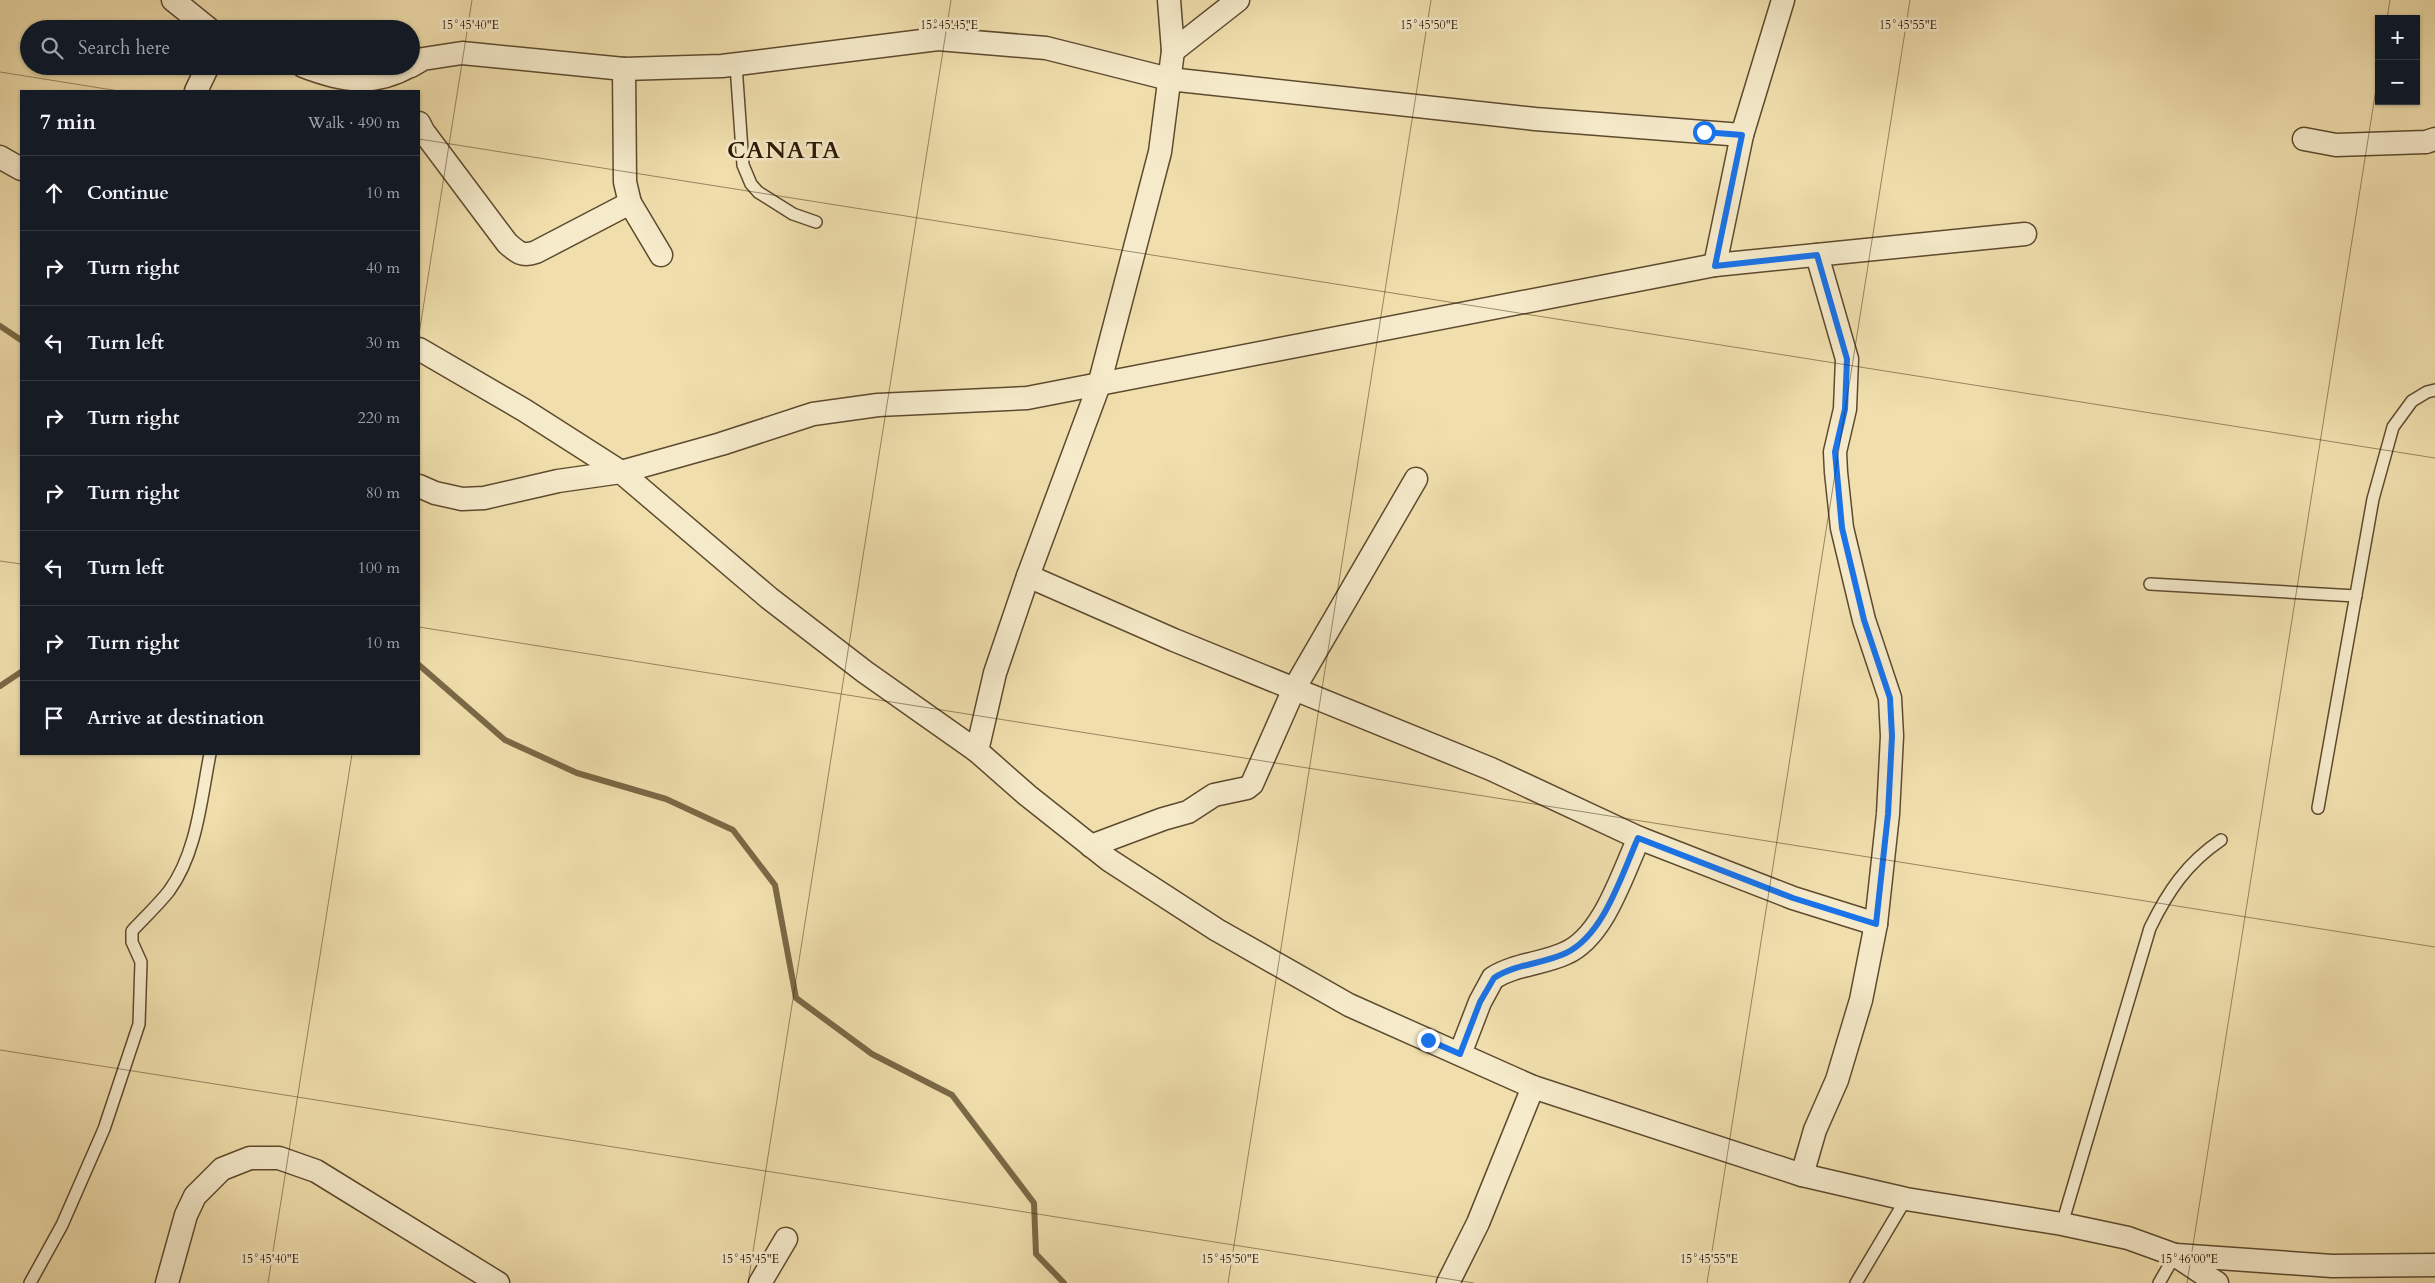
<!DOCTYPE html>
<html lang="en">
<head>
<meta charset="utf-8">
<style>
	body { margin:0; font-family:Cardo,serif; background:#242831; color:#f1f3f6 }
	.controls { position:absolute; right:15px; top:15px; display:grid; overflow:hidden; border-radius:0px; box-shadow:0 1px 4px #0004 }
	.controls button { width:45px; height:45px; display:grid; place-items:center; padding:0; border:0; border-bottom:1px solid #363941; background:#171b24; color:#f1f3f6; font:25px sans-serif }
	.stop { position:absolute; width:15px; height:15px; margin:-11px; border:4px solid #1a73e8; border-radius:50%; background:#fff }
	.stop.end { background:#1a73e8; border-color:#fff; box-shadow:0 1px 5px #0008 }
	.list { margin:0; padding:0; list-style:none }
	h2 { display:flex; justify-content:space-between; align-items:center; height:65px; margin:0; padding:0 20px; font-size:21px }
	h2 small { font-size:16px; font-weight:400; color:#9ea1a6 }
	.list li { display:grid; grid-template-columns:32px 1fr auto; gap:15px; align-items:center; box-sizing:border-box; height:75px; padding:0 20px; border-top:1px solid #363941 }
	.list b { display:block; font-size:19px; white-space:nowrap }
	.list em { font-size:16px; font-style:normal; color:#9ea1a6 }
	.icon { flex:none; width:28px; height:28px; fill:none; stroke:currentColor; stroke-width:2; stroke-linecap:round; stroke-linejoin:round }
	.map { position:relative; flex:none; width:2435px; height:1283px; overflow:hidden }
	.search { position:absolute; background:#171b24; box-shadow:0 1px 4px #0004; left:20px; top:20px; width:400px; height:55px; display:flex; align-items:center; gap:12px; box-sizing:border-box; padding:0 18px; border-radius:28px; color:#9ea1a6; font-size:19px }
	.panel { position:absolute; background:#171b24; box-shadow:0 1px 4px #0004; left:20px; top:90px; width:400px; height:665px; border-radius:0px }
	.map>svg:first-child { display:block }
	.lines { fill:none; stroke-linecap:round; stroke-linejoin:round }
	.stream { stroke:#7a6846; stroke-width:6 }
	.lane-casing { stroke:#5e4a2e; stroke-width:14 }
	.street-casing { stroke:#5e4a2e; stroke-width:25 }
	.lane { stroke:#f5eaca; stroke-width:11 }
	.street { stroke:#f5eaca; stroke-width:22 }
	.route { stroke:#1a73e8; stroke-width:6 }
	.ticks { fill:none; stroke:#2d1903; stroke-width:1; stroke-opacity:0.45 }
	.labels { text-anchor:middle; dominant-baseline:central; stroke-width:5; stroke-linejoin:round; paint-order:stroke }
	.district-label { font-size:24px; font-weight:bold; letter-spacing:1px; fill:#2d1903; stroke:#f5eaca }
	.ticks-label { font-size:12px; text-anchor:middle; fill:#2d1903; stroke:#f5eaca; stroke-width:5; stroke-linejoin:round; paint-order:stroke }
</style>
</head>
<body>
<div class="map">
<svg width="2435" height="1283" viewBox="0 0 2435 1283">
	<rect width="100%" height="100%" fill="#f0dfad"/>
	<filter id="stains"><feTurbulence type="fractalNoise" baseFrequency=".004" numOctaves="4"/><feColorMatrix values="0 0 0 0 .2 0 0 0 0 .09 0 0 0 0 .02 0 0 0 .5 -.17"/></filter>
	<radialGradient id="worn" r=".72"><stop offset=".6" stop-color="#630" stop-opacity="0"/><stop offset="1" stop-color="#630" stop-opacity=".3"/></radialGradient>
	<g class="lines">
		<g class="stream">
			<path d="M0,326l21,14"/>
			<path d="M419,665l86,75 72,33 89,26 67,31 42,55 21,113 76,56 80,41 82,108 2,51 28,29"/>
			<path d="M0,686l21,-14"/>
		</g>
		<defs>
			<g id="lane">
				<path d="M736,65l7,100 8,19 7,8 35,22 23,8"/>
				<path d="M2150,584l206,12"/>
				<path d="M2318,808l55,-309 20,-72 19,-26 15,-9 8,-2"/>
				<path d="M2062,1224l88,-296c18,-37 37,-65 71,-88"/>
				<path d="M30,1283l32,-58 42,-96 35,-105 2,-62 -9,-20v-11c12,-13 26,-26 37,-40 28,-38 32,-92 41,-137"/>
				<path d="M1856,1283l50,-84"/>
				<path d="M2159,1283l16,-28"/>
			</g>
			<g id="street">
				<path d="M173,0l36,29"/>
				<path d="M1169,0l4,51 -13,101 -61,233 -71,191 -33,97 -18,78 50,44 82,65 108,70 132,75 184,82 269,88 104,24 156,25 66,14 47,17 42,28"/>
				<path d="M1173,51l65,-51"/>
				<path d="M303,66c39,15 70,21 107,0"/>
				<path d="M411,66l12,-7 39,-6 162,16 98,-3 216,-27 108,9 123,31 366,40 207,16"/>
				<path d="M624,69l1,113 5,21 31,52"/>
				<path d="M196,91l12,-25"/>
				<path d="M419,123l4,8 84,112c10,9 15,14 29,9l94,-49"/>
				<path d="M2304,139l32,6 90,-3 9,-3"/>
				<path d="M0,157l21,12"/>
				<path d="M1715,265l27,-130 41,-135"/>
				<path d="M419,349l105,61 97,62 148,126 96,74 112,79"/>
				<path d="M419,486l16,7 27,6 22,-1 74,-17 63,-9 100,-28 92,-30 65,-9 149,-7 688,-133 310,-31"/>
				<path d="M1028,576l146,64 317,129 148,69 154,60 83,26"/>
				<path d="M1091,846l72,-27 25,-7 26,-17 33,-7 5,-4 42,-95 122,-210"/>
				<path d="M1460,1054l20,-52 13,-24c22,-14 50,-14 73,-25 38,-17 56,-79 73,-115"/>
				<path d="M1802,1175l13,-45 22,-50 24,-80 15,-76 12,-110 4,-78 -2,-38 -26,-78 -22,-92 -6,-56 -1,-20 10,-43 2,-50 -30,-104"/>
				<path d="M2176,1255l156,11 103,-1"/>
				<path d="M167,1283l19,-68 9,-19 27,-27 28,-11h29l37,13 182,112"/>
				<path d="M760,1283l26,-44"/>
				<path d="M1448,1283l30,-60 55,-136"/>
			</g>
		</defs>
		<use href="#lane" class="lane-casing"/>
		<use href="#street" class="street-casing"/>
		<use href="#lane" class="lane"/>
		<use href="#street" class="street"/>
	</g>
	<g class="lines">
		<path class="route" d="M1428,1040l32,14 20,-52 14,-24c21,-14 49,-14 72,-25 38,-18 56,-79 72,-115l155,60 83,26 12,-110 4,-78 -2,-38 -26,-78 -22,-92 -7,-76 10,-43 2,-50 -30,-104 -102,11 27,-131 -38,-3"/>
	</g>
	<path class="ticks" d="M2387,19l3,-19M0,72l119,19M419,139l2016,319M419,334l53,-334M0,561l21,3M419,627l2016,320M0,1050l1474,233M268,1283l84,-529M748,1283l203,-1283M1228,1283l203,-1283M1707,1283l203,-1283M2187,1283l192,-1213"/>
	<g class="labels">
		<g class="district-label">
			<text x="784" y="150">CANATA</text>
		</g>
	</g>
	<g class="ticks-label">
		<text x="470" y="29">15°45'40"E</text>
		<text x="949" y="29">15°45'45"E</text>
		<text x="1429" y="29">15°45'50"E</text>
		<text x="1908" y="29">15°45'55"E</text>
		<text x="270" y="1263">15°45'40"E</text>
		<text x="750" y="1263">15°45'45"E</text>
		<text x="1230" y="1263">15°45'50"E</text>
		<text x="1709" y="1263">15°45'55"E</text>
		<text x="2189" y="1263">15°46'00"E</text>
	</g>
	<rect width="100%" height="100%" filter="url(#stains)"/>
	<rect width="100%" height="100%" fill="url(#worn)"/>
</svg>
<div class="controls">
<button>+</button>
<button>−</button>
</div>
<div class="stop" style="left:1704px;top:132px"></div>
<div class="stop end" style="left:1428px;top:1040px"></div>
<div class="search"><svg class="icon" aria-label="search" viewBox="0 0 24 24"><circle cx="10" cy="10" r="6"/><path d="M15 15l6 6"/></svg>Search here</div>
<section class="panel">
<h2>7 min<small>Walk · 490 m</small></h2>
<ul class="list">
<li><svg class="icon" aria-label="ahead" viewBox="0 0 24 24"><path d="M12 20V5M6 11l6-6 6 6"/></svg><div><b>Continue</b></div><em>10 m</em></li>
<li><svg class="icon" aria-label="right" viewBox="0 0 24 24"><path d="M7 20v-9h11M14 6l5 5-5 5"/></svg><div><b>Turn right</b></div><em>40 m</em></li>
<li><svg class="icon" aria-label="left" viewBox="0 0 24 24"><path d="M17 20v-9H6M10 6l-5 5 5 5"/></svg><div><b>Turn left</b></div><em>30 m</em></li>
<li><svg class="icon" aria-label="right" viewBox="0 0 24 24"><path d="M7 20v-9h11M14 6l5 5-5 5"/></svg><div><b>Turn right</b></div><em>220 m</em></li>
<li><svg class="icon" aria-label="right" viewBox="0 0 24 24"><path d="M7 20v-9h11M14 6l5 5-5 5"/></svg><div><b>Turn right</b></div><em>80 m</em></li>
<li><svg class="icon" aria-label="left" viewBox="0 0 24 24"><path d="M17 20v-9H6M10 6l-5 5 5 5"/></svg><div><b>Turn left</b></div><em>100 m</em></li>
<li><svg class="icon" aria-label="right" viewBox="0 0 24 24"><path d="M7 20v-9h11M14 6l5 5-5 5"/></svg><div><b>Turn right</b></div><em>10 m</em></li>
<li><svg class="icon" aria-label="arrive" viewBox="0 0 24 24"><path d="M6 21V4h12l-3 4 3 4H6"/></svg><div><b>Arrive at destination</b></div></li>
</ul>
</section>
</div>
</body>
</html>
